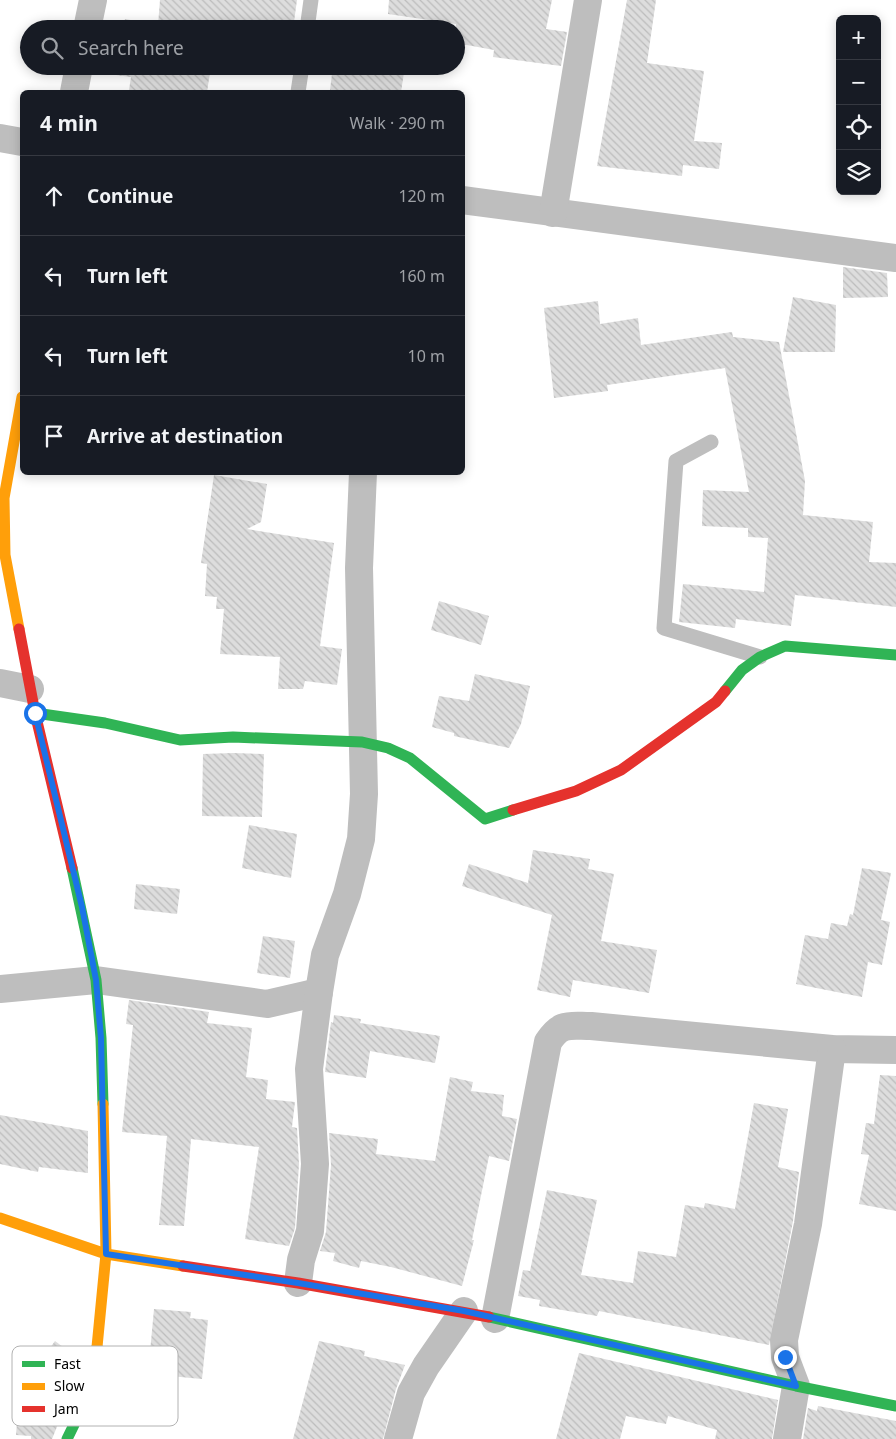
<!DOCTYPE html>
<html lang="en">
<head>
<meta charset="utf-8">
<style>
	body { margin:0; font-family:"Noto Sans",sans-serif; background:#20242c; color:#f1f3f6 }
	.controls { position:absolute; right:15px; top:15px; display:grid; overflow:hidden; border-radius:8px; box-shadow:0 2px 12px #0003 }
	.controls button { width:45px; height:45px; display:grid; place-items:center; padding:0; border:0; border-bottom:1px solid #363941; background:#171b24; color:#f1f3f6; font:25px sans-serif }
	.stop { position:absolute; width:15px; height:15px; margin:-11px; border:4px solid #1a73e8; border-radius:50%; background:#fff }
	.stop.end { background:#1a73e8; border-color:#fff; box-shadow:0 1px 5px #0008 }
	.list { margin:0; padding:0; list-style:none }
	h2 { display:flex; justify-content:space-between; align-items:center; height:65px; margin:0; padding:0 20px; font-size:21px }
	h2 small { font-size:16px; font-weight:400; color:#9ea1a6 }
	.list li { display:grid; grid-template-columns:32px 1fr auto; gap:15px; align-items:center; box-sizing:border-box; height:80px; padding:0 20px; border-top:1px solid #363941 }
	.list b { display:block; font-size:19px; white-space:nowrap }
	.list em { font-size:16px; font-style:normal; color:#9ea1a6 }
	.icon { flex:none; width:28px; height:28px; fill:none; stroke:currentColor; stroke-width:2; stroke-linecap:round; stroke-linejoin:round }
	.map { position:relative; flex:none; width:896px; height:1439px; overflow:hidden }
	.search { position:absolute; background:#171b24; box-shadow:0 2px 12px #0003; left:20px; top:20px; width:445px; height:55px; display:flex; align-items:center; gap:12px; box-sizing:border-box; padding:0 18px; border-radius:28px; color:#9ea1a6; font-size:19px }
	.panel { position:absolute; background:#171b24; box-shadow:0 2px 12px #0003; left:20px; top:90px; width:445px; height:385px; border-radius:8px }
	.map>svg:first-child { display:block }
	.building { fill:url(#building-back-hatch) }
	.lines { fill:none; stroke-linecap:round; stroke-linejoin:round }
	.lane { stroke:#bebebe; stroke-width:15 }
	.street { stroke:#bebebe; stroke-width:28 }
	.fast { stroke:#30b455; stroke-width:11 }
	.slow { stroke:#ff9f0a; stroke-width:11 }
	.jam { stroke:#e5322d; stroke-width:11 }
	.route { stroke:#1a73e8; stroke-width:6 }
	.key { fill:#fff; stroke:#b2b2b2; stroke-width:1 }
	.key-label { font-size:14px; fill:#000 }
</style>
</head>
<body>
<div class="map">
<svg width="896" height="1439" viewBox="0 0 896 1439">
	<defs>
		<pattern id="building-back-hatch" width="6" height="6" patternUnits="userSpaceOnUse" patternTransform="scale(1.25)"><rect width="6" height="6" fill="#ddd"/><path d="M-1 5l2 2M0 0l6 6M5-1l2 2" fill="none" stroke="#bcbcbc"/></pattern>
	</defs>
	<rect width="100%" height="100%" fill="#fff"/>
	<g class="building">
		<path d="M160,0h137l-4,29h-170l2,-10 33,6z"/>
		<path d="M389,0h163l-6,29 21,3 -6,34 -68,-9 1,-7 -38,-7v-19l-68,-10z"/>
		<path d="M627,0h29l-9,63 57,8 -10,70 28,2 -3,26 -36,-4 -1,11 -85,-10z"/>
		<path d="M117,66h94l-4,26h-62l-16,-2 2,-13 -15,-2z"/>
		<path d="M333,66h72l-4,26h-65l1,-2h-7z"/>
		<path d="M843,267l44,6 1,24 -45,1z"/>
		<path d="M793,297l43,8 -1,47h-52z"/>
		<path d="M598,301l2,23 38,-6 3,27 91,-13 1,5 46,5 26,139 -2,34 70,7 -4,40 27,1v44l-101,-12 -4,31 -55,-7 -1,9 -56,-6 4,-38 81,8 4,-54 -20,-1v-9l-46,-2 1,-36 46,2 -24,-124 -118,17 1,6 -54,7 -10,-90z"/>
		<path d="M214,475l53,9 -6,38 -14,7 87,14 -14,103 22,3 -5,36 -32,-4 -2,8h-25l2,-32 -60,-3 4,-45h-8l1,-12 -12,-1 2,-32 -6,-1z"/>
		<path d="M439,601l50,15 -8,29 -50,-15z"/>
		<path d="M475,674l55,12 -9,38 -12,24 -55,-12v-3l-22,-6 7,-31 30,5z"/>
		<path d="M233,753l31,1 -2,63 -60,-1 1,-62z"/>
		<path d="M249,825l48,9 -6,44 -49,-10z"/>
		<path d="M533,850l57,9 -2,10 26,5 -13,67 56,9 -8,43 -76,-13 -3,17 -33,-7 15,-75 -90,-29 7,-22 59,19z"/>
		<path d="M862,868l29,5 -10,47 9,2 -8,43 -14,-3 -6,35 -66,-13 9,-49 23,4 3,-16 16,3 3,-12 3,1z"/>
		<path d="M136,884l44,5 -3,25 -43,-5z"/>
		<path d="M263,936l32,5 -5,37 -33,-5z"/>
		<path d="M129,1000l80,12 -2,11 45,5 -6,49 22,3 -2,19 29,3 -3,25 5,1 2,36 -4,64 -6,18 -44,-7 14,-92 -68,-8 -7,87 -25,-1 8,-89 -45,-4 11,-107 -7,-1z"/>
		<path d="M334,1015l27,4 -1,4 80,13 -5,27 -65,-12 -4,27 -41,-6 6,-50 2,1z"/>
		<path d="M880,1075l16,1v135l-37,-7 10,-49 -8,-1 5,-31 8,1z"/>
		<path d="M450,1077l23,5 -2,9 33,4 -2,21 15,3 -8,42 -20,-5 -17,84h2l-12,46 -71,-19 -30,-6 -2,7 -26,-7 2,-8 -15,-2 6,-19 5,-67 -2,-32 49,6 -2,15 59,7z"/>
		<path d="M754,1103l34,6 -10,58 21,5 -6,49 -24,124 -170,-34 -2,5 -58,-10 1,-6 -22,-4 5,-26 7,1 17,-81 50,10 -16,75 52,8 5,-32 38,6 9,-52 19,3 1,-5 30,6z"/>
		<path d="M0,1115l88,16v42l-49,-6 -1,5 -38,-8z"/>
		<path d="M154,1309l37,3 -1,6 18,2 -6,59 -54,-5z"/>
		<path d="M55,1341l24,18 -3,16 -14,20 -30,-22z"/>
		<path d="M319,1341l46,10 -1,5 41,9 -9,24 -13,50h-90z"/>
		<path d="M579,1353l199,47 -6,39h-57l2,-9 -49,-14 -2,8 -40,-8 -6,23h-64z"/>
		<path d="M818,1406l78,15v18h-93l5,-31 9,3z"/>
		<path d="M18,1409l45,3 -11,27h-21v-3l-15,-1z"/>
	</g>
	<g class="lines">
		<g class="lane">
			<path d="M307,29l4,-29"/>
			<path d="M298,92l4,-26"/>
			<path d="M711,442l-35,19 -12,167 96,29"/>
		</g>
		<g class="street">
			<path d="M87,29l6,-29"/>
			<path d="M74,92l5,-26"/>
			<path d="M0,138l22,4"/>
			<path d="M462,200l434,58"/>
			<path d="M553,213l35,-213"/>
			<path d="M0,683l30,6"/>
			<path d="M0,989l96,-9 171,24 52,-12"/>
			<path d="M298,1283l3,-23 9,-29 5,-67 -6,-95 10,-77 6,-37 22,-61 14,-55 3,-45 -5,-226 4,-96"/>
			<path d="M495,1319l53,-277c13,-20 21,-16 43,-16l241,23 64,1"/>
			<path d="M398,1439l13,-46 15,-27 38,-55"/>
			<path d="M787,1439l9,-53 -11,-29 -1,-17 24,-116 24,-175"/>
		</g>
		<g class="fast">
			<path d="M725,691l17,-21 18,-13 25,-11 111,9"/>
			<path d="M35,713l70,10 75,17 53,-3 129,5 26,6 22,10 75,61 28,-9"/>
			<path d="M72,868l24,112 5,58 2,66"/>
			<path d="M489,1317l307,69 100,20"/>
			<path d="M67,1439c15,-29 26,-59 30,-92"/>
		</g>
		<g class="slow">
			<path d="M19,629l-14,-74 -1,-57 18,-101"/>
			<path d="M0,1218l106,36 77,12"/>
			<path d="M97,1347l9,-93 -3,-150"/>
		</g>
		<g class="jam">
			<path d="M19,629l16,84 37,155"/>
			<path d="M513,810l63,-19 45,-21 95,-68 9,-11"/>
			<path d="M183,1266l115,17 191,34"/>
		</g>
	</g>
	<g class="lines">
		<path class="route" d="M35,713l47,194 14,73 5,58 5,216 192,29 166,28 332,75 -11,-29"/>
	</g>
	<rect x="12" y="1346" width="166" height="80" rx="8" class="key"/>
	<rect x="22" y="1361" width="23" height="6" fill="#30b455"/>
	<rect x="22" y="1383" width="23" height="7" fill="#ff9f0a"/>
	<rect x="22" y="1406" width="23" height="6" fill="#e5322d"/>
	<g class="key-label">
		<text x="54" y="1369">Fast</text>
		<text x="54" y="1391">Slow</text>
		<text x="54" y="1414">Jam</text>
	</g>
</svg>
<div class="controls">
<button>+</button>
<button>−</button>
<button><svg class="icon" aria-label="locate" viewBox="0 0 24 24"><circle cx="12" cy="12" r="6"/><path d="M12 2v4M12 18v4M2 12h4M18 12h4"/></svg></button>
<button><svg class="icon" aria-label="layers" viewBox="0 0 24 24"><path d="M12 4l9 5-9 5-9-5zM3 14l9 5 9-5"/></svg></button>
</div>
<div class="stop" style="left:35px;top:713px"></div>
<div class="stop end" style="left:785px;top:1357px"></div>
<div class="search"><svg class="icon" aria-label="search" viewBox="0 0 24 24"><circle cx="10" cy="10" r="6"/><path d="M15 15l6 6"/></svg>Search here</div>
<section class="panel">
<h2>4 min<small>Walk · 290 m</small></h2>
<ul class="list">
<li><svg class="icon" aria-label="ahead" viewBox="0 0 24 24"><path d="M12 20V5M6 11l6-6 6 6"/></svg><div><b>Continue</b></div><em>120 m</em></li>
<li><svg class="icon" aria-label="left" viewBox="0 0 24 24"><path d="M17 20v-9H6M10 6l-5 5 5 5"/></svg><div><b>Turn left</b></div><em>160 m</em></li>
<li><svg class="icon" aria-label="left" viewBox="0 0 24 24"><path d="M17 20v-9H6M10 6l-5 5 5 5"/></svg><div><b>Turn left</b></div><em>10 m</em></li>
<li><svg class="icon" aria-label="arrive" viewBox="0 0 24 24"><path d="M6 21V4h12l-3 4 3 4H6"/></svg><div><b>Arrive at destination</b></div></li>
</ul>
</section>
</div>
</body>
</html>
